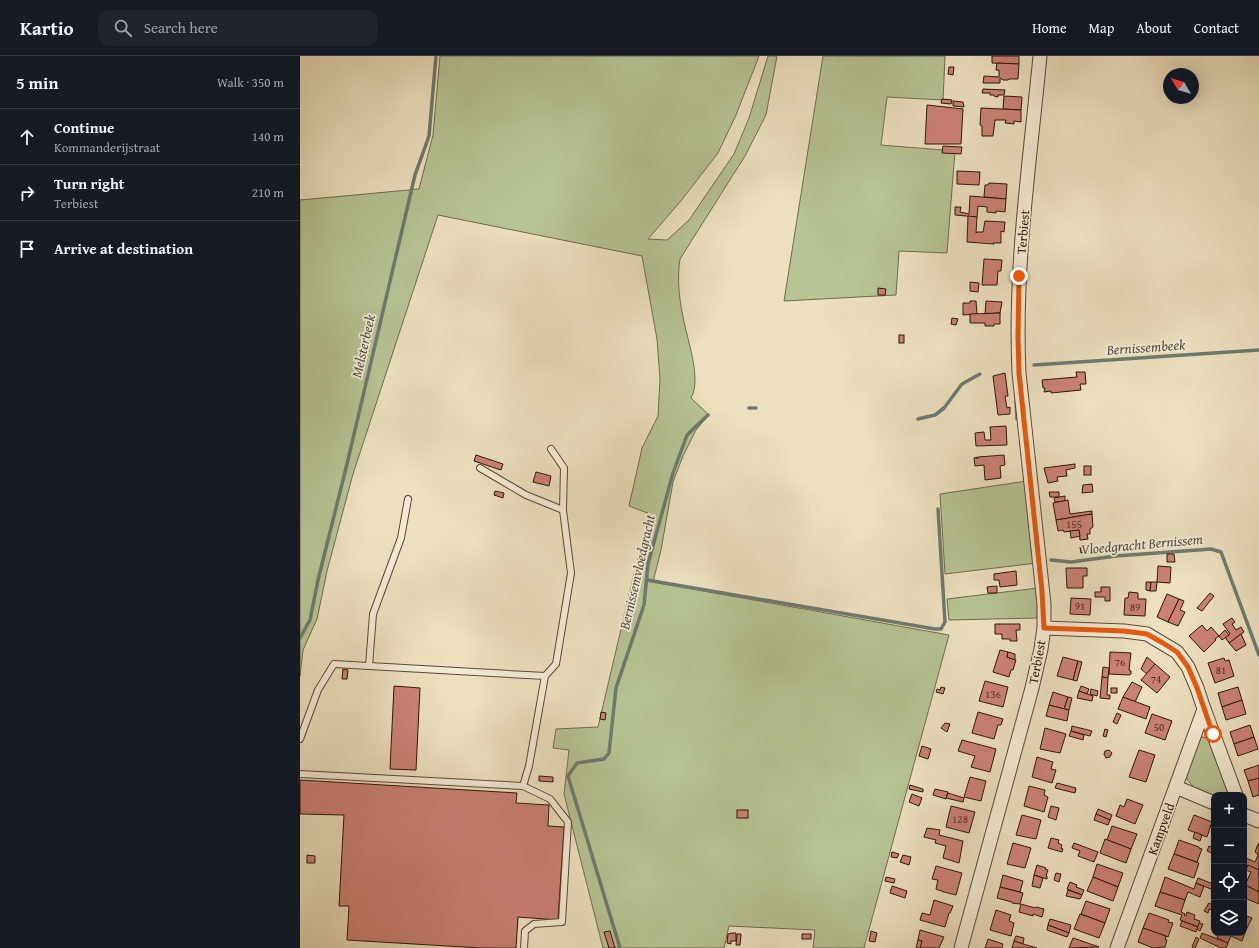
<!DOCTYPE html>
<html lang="en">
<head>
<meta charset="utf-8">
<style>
	body { margin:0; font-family:"Gentium Book Plus",serif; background:#20242c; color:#f1f3f6 }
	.controls { position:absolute; right:12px; bottom:12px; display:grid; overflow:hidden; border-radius:8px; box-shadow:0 4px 16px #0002 }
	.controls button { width:36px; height:36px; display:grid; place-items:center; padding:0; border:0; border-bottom:1px solid #363941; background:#171b24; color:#f1f3f6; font:20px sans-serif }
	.compass { position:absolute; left:863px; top:12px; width:36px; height:36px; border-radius:50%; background:#171b24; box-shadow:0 4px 16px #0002; rotate:308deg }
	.stop { position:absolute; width:12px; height:12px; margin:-9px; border:3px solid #ea580c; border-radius:50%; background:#fff }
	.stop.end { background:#ea580c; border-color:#fff; box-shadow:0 1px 4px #0008 }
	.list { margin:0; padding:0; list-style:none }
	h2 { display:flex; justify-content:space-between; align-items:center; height:52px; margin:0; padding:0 16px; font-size:17px }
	h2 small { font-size:13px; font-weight:400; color:#9ea1a6 }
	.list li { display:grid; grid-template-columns:26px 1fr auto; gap:12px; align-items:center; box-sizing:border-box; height:56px; padding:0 16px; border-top:1px solid #363941 }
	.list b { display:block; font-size:15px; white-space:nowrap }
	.list p { margin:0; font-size:13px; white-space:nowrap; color:#9ea1a6 }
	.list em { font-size:13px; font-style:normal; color:#9ea1a6 }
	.icon { flex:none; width:22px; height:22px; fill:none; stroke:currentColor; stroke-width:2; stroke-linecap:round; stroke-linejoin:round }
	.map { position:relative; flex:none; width:959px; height:892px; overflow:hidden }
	header { display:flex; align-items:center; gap:24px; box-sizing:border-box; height:56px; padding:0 20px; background:#171b24; border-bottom:1px solid #363941 }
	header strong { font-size:19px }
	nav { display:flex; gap:22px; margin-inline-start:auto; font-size:14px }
	.search { width:280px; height:36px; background:#20242c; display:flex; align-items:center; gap:10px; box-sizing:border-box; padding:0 14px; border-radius:12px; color:#9ea1a6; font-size:15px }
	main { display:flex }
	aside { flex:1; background:#171b24 }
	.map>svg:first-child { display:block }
	.green { fill:#b6c393; stroke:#726c4d }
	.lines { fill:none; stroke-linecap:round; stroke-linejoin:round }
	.stream { stroke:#6e7a71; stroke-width:3.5 }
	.building { fill:#cb8174; stroke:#2d1607 }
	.lane-casing { stroke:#5d4835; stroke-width:8 }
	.street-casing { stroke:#5d4835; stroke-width:15 }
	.lane { stroke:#f3ebd5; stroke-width:6 }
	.street { stroke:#f3ebd5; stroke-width:13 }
	.route { stroke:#ea580c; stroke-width:5 }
	.labels { text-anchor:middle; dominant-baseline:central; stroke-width:3.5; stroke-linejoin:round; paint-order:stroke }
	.number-label { font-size:11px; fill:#543122 }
	.street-label { font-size:13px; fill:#2d1607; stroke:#f3ebd5 }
	.water-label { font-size:14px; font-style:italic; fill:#535045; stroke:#f3ebd5 }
</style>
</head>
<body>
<header>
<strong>Kartio</strong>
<div class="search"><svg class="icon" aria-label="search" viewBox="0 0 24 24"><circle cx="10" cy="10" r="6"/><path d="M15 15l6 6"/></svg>Search here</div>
<nav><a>Home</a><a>Map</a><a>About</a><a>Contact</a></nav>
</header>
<main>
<aside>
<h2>5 min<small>Walk · 350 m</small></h2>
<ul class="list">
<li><svg class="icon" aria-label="ahead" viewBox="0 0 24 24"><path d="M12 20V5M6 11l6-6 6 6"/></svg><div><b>Continue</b><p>Kommanderijstraat</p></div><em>140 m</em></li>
<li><svg class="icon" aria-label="right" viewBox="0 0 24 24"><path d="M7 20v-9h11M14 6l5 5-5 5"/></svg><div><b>Turn right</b><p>Terbiest</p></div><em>210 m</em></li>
<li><svg class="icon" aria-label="arrive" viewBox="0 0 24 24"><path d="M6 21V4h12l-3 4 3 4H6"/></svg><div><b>Arrive at destination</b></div></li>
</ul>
</aside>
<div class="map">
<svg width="959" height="892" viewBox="0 0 959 892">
	<rect width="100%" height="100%" fill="#ece0be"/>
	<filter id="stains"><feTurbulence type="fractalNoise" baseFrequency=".005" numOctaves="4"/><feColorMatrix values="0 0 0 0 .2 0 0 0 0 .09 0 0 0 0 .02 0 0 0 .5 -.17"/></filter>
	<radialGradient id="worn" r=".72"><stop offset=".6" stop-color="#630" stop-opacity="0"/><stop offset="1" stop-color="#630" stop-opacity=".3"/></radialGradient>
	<g class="green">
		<path d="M140,0h319l-23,59 -18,38 -38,49 -32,37 19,1 22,-20 45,-66 15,-36 19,-62h9l-11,59 -21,41 -65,103c-3,20 -1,38 3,58 4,22 19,62 8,81l18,17 -13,15 -13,26 -10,26 -12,68 -8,32 296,53 -85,313h-51l2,-18 -86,-4 -5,22h-121l-39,-154 5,-44 -16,-2 3,-19 42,-2 35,-149 17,-64 -21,-8 13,-58 16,-32 2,-37 -3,-40 -15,-83 -204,-41 -85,259 -26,97 -10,48 -14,31 -3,26v-477l1,1 118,-11 14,-54z"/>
		<path d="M523,0h122l-2,44 -56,-3 -6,48 74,6 -8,102 -48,-2 -3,44 -112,6z"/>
		<path d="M727,425l10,82 -92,11 -5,-80z"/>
		<path d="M738,532l-1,30 -88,2 -2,-21z"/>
		<path d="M903,681l6,2 2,3 16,49 -1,4h-12v2c-12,-5 -23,-8 -28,-21l14,-38z"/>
	</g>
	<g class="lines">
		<g class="stream">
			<path d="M734,309l225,-15"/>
			<path d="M716,345l1,18"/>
			<path d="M449,352h7"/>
			<path d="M618,363l17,-4 9,-7 18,-24 18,-10"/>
			<path d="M751,504l20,2 45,-6 95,-7 10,3 38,103"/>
			<path d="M347,524l288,49h6l4,-7 -7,-113"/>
			<path d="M0,582l10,-18 8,-40 29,-116 68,-289 14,-39 7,-80"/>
			<path d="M320,892l-52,-172 9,-13 27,-4 5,-6 7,-65 28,-83 4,-41 25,-91 14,-38 21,-20"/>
		</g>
	</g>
	<g class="building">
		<path d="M692,0h27v8l-27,-1z"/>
		<path d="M697,7l22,1 -1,15h-9l-1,1h-5l-3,-2v5h-17l1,-7 15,1v-7h-3z"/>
		<path d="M649,11h5l-1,8 -5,-1z"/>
		<path d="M683,33l22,1 -1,5h-6v2l-4,-1v-1h-4v-2h-8z"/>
		<path d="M704,40l18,1 -1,13 -18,-1z"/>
		<path d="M642,43l10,1 -1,4 -10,-1z"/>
		<path d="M653,45l10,1 1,5 -11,-1z"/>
		<path d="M627,49l36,4 -2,35h-36z"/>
		<path d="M681,52l40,2v12l-7,-1v3l-9,-1 1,-3h-11l-2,16h-11v-10l-2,-1z"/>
		<path d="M643,90l19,1 -1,7 -19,-1z"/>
		<path d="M657,115l23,1 -1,13 -22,-1z"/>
		<path d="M689,127l18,1 -1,15 -22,-2 1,-12h3z"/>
		<path d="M670,140l36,3 -1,13 -9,-1v2l-9,-1v-5l-9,-1 -1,11 -22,-2v-8h6l-1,5 9,2z"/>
		<path d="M668,160l9,1 -1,16 1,-1h6l2,-11 20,1 -1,10 -3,-1v12h-8l1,1 -27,-2z"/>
		<path d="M684,203l18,1 -1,11h-3l-1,14h-15z"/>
		<path d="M670,226l9,1 -1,9 -8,-1z"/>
		<path d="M578,232l8,1 -1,6h-7z"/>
		<path d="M670,245h6l1,13 -14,1v-12h7z"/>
		<path d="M686,245l16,1 -2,11 -15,1z"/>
		<path d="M700,257l-1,7h-16l2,-6z"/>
		<path d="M700,257v11h-6v2h-9v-3h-15v-9z"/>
		<path d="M652,262l6,1 -2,6 -5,-1z"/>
		<rect x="599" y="279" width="5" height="8"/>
		<path d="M776,316h9l1,12h-6l1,6 -30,3v-2l-7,1 1,-4h-2l-1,-8 35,-3z"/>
		<path d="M705,317l3,23h-3l2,12 3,-1v7l-12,1 -5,-39z"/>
		<path d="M706,370l1,19 -31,1 -1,-13 9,-1 1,8h6l-1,-13z"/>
		<path d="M176,399l27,9 -2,6 -27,-9z"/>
		<path d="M704,399l1,10 -5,1 1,12 -16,2 -1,-15 -9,1 -1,-8 3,-1v2l1,-1v-1z"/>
		<path d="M775,408v4l-9,2 1,6 -10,1 1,4 -10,2 -4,-15z"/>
		<rect x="784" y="410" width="7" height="9"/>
		<path d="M236,416l15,4 -2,10 -16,-4z"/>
		<path d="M792,428l1,8 -11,1 1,-8z"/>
		<path d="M195,435l9,2 -1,5 -9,-3z"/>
		<path d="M749,436h10v5h-9z"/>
		<path d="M765,440v5l-10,1 -1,-4z"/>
		<path d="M768,444l2,14 22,-3v3l-36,6 -3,-17z"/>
		<path d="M792,458l1,13 -3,2v5h-3l1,5 -8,1 -1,-10 -15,2 -1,-2 -5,1 -2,-11z"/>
		<path d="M779,474l1,6 -9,2 -1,-7z"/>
		<path d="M787,490l1,5 -7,2 -1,-6z"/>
		<path d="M867,498h7l1,8h-8z"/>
		<path d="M858,510l13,1 -1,16 -13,-1z"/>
		<path d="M766,512h21v8h-4v12h-16z"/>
		<path d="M716,515l1,14 -17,2 -1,-7h-5v-6z"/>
		<path d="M846,526h5l-1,9 -4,-1z"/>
		<path d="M851,526h6l-1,9h-6z"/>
		<path d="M697,530v7h-9l-1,-6z"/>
		<path d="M801,531h9v14h-5v-4h-10v-5h6z"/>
		<path d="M829,536l9,1v6h8l-1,17 -21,-1 1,-17h3z"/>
		<path d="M910,537l4,3 -12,15 -5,-3z"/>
		<path d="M867,538l12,5 -11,23 -11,-5z"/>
		<path d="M771,542l20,1 -1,16 -20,-1z"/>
		<path d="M879,543l5,2 -4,9 5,2 -7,14 -10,-4z"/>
		<path d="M932,562l3,4 -3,2 4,6 5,-3 3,5 -15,11 -4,-6 5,-3 -7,-10z"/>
		<path d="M695,568h25v6h-4l1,11h-7v-2h-8v-5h-7z"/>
		<path d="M902,569l5,6 4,-4 8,9 -4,3 1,1 -12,12 -15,-16z"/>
		<path d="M925,574l4,5 -7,5 -3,-4z"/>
		<path d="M941,578l5,11 -10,6 -7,-8z"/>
		<path d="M700,594l8,2 -1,5 9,3 -3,10h-2l-2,7 -16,-5z"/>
		<path d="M708,596l7,2v6l-8,-3z"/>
		<path d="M810,596l21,1 -2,17 2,1v3l-2,1 -20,-1z"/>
		<path d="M763,601l15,4 -5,19 -16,-4z"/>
		<path d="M847,601l8,7 -8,10 -6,-5z"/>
		<path d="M924,602l1,3 4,-1 5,16 -19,7 -7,-20z"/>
		<path d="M778,605l4,1 -5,19 -4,-1z"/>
		<path d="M855,608l15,13 -13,16 -16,-13z"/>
		<path d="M803,611l6,1 -1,10 -6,-1z"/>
		<path d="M43,613l5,1 -1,9h-5z"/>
		<path d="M802,621l6,1 -1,17h3v4l-10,-1z"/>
		<path d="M685,625l23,6 -5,20 -24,-6z"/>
		<path d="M832,626l10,5 -7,15 -12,-5z"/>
		<path d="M94,630l26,2 -4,82 -26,-1z"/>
		<path d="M781,630l8,3 -2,5 -8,-3z"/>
		<path d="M641,631l4,1 -2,6 -7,-2 1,-3 3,1z"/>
		<path d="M938,631l4,13 -20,7 -4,-14z"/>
		<rect x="811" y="632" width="6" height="5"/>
		<path d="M791,633l7,2 -1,5 -7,-2z"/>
		<path d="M779,635l14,5 -1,5 -15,-3z"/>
		<path d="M753,636l15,5 -4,12 -15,-4z"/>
		<path d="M768,641l4,1 -3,12 -5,-1z"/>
		<path d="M823,641l27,10 -4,12 -28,-10z"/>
		<path d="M942,644l4,14 -20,6 -4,-13z"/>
		<path d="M749,649l20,5 -2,11 -21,-5z"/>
		<path d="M301,656l5,1 -1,7 -5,-1z"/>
		<path d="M678,656l25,7 -2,6h-3l-4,14 -22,-6z"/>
		<path d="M817,657l4,2 -4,9 -4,-2z"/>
		<path d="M852,658l20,7 -7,19 -20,-7z"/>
		<path d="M645,667l5,1 -3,8 -6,-4z"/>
		<path d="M950,669l4,12 -20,7 -4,-12z"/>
		<path d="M772,670l20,5 -2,5 -19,-5z"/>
		<path d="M745,672l21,6 -6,19 -20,-4z"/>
		<path d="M805,673l3,1 -2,7 -3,-1z"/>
		<path d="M771,675l13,4 -1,5 -14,-4z"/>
		<path d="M954,681l4,12 -20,7 -4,-12z"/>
		<path d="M662,684l34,9 -6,23 -19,-5 4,-11 -17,-5z"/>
		<path d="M622,690l9,3 -3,10 -9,-3z"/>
		<path d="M809,694l3,3 -2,4 -4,1 -2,-4 1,-3z"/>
		<path d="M839,694l16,5 -9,27 -17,-5z"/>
		<path d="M737,701l16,5 -2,7 5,1 -4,13 -20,-6z"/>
		<path d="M959,709v13l-11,3 -4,-11z"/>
		<path d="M239,720l14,1v5l-14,-1z"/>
		<path d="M670,721l16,4 -5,20 -17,-4z"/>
		<path d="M959,722v17l-6,2 -5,-16z"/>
		<path d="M0,724l217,13 -1,10 33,2 -1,21 16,1 -6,93 -40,-3 -2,31h-35l-134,-8 2,-34h-10l5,-91 -44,-1z"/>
		<path d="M757,727l19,5 -1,5 -20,-5z"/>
		<path d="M610,729l13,4v3l-14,-3z"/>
		<path d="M729,730l16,4 -1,5 4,2 -4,15 -20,-6z"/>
		<path d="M635,733l13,3 -2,7 -13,-4z"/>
		<path d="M648,737l16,5 -1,4 -17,-4z"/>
		<path d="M612,738l10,4 -3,8 -10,-4z"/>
		<path d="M827,743l16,6 -8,19 -19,-8 4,-11 4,2z"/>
		<path d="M651,750l24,6 -6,21 -23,-6z"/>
		<path d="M751,750l8,2 -3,12 -8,-3z"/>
		<path d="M798,753l14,6 -2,5 -14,-6z"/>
		<rect x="437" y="754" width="11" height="8"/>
		<path d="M796,758l14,6 -2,5 -14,-5z"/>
		<path d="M722,759l19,5 -5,19 -20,-4z"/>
		<path d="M894,759l18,7 -5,15 -19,-7z"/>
		<path d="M812,770l25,8 -6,15 -24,-9z"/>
		<path d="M627,772l13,2 -1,5 24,6 -4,22 -16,-5 3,-12 -11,-3 1,-3 -12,-3z"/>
		<path d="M895,776l7,3 -2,6 -7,-3z"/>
		<path d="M751,782l8,2 -1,3 4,2 -1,3 2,1 -1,3 -14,-4z"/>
		<path d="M805,783l26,10 -5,14 -26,-10z"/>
		<path d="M879,784l20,7v1l3,1 -5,13 -23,-8z"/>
		<path d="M713,787l18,5 -6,20 -18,-4z"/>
		<path d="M774,787l24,9 -4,10 -16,-6 2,-5 -8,-3z"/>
		<path d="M958,788h1v26l-15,-6v-7l11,5 3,-7 -3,-3z"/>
		<path d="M909,790l5,2v6l-7,-3z"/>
		<path d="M592,796l7,2 -2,4 -6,-1z"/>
		<path d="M874,798l25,9 -5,15 -26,-9z"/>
		<path d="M7,799l8,1v7h-8z"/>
		<path d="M603,799l8,2 -2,8 -9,-3z"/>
		<path d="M797,808l26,9 -5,14 -25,-10z"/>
		<path d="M737,809l9,3 -1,1 3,1 -2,6h1v3l-13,-4z"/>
		<path d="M948,809l11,5 -1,8 1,1v13l-14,-7 6,-13 -5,-2z"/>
		<path d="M636,810l26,7 -6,22 -12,-3 -8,-3 2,-9 -6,-1z"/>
		<path d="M756,817l5,1 -2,8 -5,-2z"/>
		<path d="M703,819l20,6 -3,11 -20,-5z"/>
		<path d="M734,819l9,3 -3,10 -8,-2z"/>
		<path d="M586,821l9,2 -1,4 -9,-2z"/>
		<path d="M793,821l25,10 -5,14 -26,-10z"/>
		<path d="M865,821l29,12 2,-6 8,3 -4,11 -12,-5 -3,8 -25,-8z"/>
		<path d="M898,822l15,6 -2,5 -15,-6z"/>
		<path d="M770,826l7,3 -1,2 8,3 -2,5 -15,-6z"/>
		<path d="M945,829l14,7v12l-12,-5 -3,6z"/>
		<path d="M592,830l15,5 -2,7 -15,-5z"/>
		<path d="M700,831l23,6 -3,11 -8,-1v-1l-15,-4z"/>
		<path d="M768,834l14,5 -2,4 -14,-3z"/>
		<path d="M860,836l25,8 -4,12 4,2 -1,1 2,1 1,-4 8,3 -1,4 6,2 -2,6 -18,-7 2,-5 -27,-9z"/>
		<path d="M634,844l19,6 -3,7h-1l-4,14 -25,-7 2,-7 8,2z"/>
		<path d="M786,845l24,8 -5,14 -24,-9z"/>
		<path d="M909,847l5,3 -2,4 -3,-1 -1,4 -4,-2z"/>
		<path d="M721,848l14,4 1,-1 8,2 -2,8 -9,-3v2l-14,-4z"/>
		<path d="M696,854l15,5 -2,6 5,2 -3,13 -21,-6z"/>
		<path d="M849,857l20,7 -1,2 5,1 -5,14 -25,-9z"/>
		<path d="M780,858l25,9 -6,15 -25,-9z"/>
		<path d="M944,859l8,3 -6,12 -2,-1z"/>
		<path d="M750,863l21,6 -2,8 -21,-8z"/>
		<path d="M882,865l16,6 -2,5 -16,-6z"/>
		<path d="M899,867l4,1 -3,7 -3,-2z"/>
		<path d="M748,869l21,8 -2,4 -20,-7z"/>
		<path d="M843,872l23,8 -1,3 2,1 -2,7 -12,1 -15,-6z"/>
		<path d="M944,873l2,1 -4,11 -11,-5 -3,7 -11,-5 2,-5 3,2v-2h22z"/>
		<path d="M620,874l24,7 -5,11h-19l2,-7 -4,-1z"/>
		<path d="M310,875l5,17h-6l-5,-16z"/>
		<path d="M571,875l6,2 -2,9 -6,-1z"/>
		<path d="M432,877h4v8h-5v3l-4,-1 1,-9z"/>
		<path d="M902,877l26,10 -2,5h-5l-21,-10z"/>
		<path d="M437,878h4l-1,11h-4z"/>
		<rect x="502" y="878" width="9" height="5"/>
		<path d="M716,880l8,2 -1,6 -9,-3z"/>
		<path d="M896,881l3,2 -4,9h-2l-1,-1z"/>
		<path d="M773,882l6,2 20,7 -30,1z"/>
		<path d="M688,883l15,5 -1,4h-17z"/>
		<path d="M618,884l4,1 -2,7h-4z"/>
		<path d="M714,885l9,3 14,4h-25z"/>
	</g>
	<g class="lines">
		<defs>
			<g id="lane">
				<path d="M180,412l46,27 37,15"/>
				<path d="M69,610l4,-52 28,-76 7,-39"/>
				<path d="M0,683l18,-49 16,-26 211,12 11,-12 15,-91 -8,-63 1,-42 -13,-19"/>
				<path d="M0,718l223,12 27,13 18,23 -6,100 -28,2 -9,7 -1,17"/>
				<path d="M223,730l6,-20 16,-90"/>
			</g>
			<g id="street">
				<path d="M744,572l80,3 23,3 30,18 11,15 9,21 7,21 32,86"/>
				<path d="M876,731l38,16"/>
				<path d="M944,759l15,6"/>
				<path d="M661,892l71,-260 9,-39 3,-21v-24l-25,-231c-5,-106 11,-212 21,-317"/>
				<path d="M817,892l87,-239"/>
			</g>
		</defs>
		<use href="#lane" class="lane-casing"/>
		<use href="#street" class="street-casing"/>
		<use href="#lane" class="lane"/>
		<use href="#street" class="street"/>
	</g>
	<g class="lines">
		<path class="route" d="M719,220l-1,61 1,36 23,218 2,37 80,3 23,3 16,9 14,9 11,15 9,21 16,46"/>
	</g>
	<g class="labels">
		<g class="number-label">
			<text x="774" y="468">155</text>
			<text x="780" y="550">91</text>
			<text x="835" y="551">89</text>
			<text x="820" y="606">76</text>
			<text x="921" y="614">81</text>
			<text x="856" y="623">74</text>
			<text x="693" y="638">136</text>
			<text x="859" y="671">50</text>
			<text x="660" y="763">128</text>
		</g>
		<g class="street-label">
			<text transform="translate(723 176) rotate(-85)">Terbiest</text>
			<text transform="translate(737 606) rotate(-79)">Terbiest</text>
			<text transform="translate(861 773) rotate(-70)">Kampveld</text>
		</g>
		<g class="water-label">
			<text transform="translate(63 290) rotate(-77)">Melsterbeek</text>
			<text transform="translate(846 291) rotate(-4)">Bernissembeek</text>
			<text transform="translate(842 488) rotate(-5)">Vloedgracht Bernissem</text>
			<text transform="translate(337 516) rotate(-77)">Bernissemvloedgracht</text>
		</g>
	</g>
	<rect width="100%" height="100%" filter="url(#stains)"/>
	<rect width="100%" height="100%" fill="url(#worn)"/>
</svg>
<div class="controls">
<button>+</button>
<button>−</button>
<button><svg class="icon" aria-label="locate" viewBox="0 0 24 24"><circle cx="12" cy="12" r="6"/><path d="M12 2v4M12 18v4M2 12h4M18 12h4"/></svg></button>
<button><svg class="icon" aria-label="layers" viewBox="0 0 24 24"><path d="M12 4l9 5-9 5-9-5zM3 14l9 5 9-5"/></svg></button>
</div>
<svg class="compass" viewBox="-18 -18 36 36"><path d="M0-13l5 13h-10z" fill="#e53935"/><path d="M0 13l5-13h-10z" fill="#9ea1a6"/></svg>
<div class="stop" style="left:913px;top:678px"></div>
<div class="stop end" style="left:719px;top:220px"></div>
</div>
</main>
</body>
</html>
